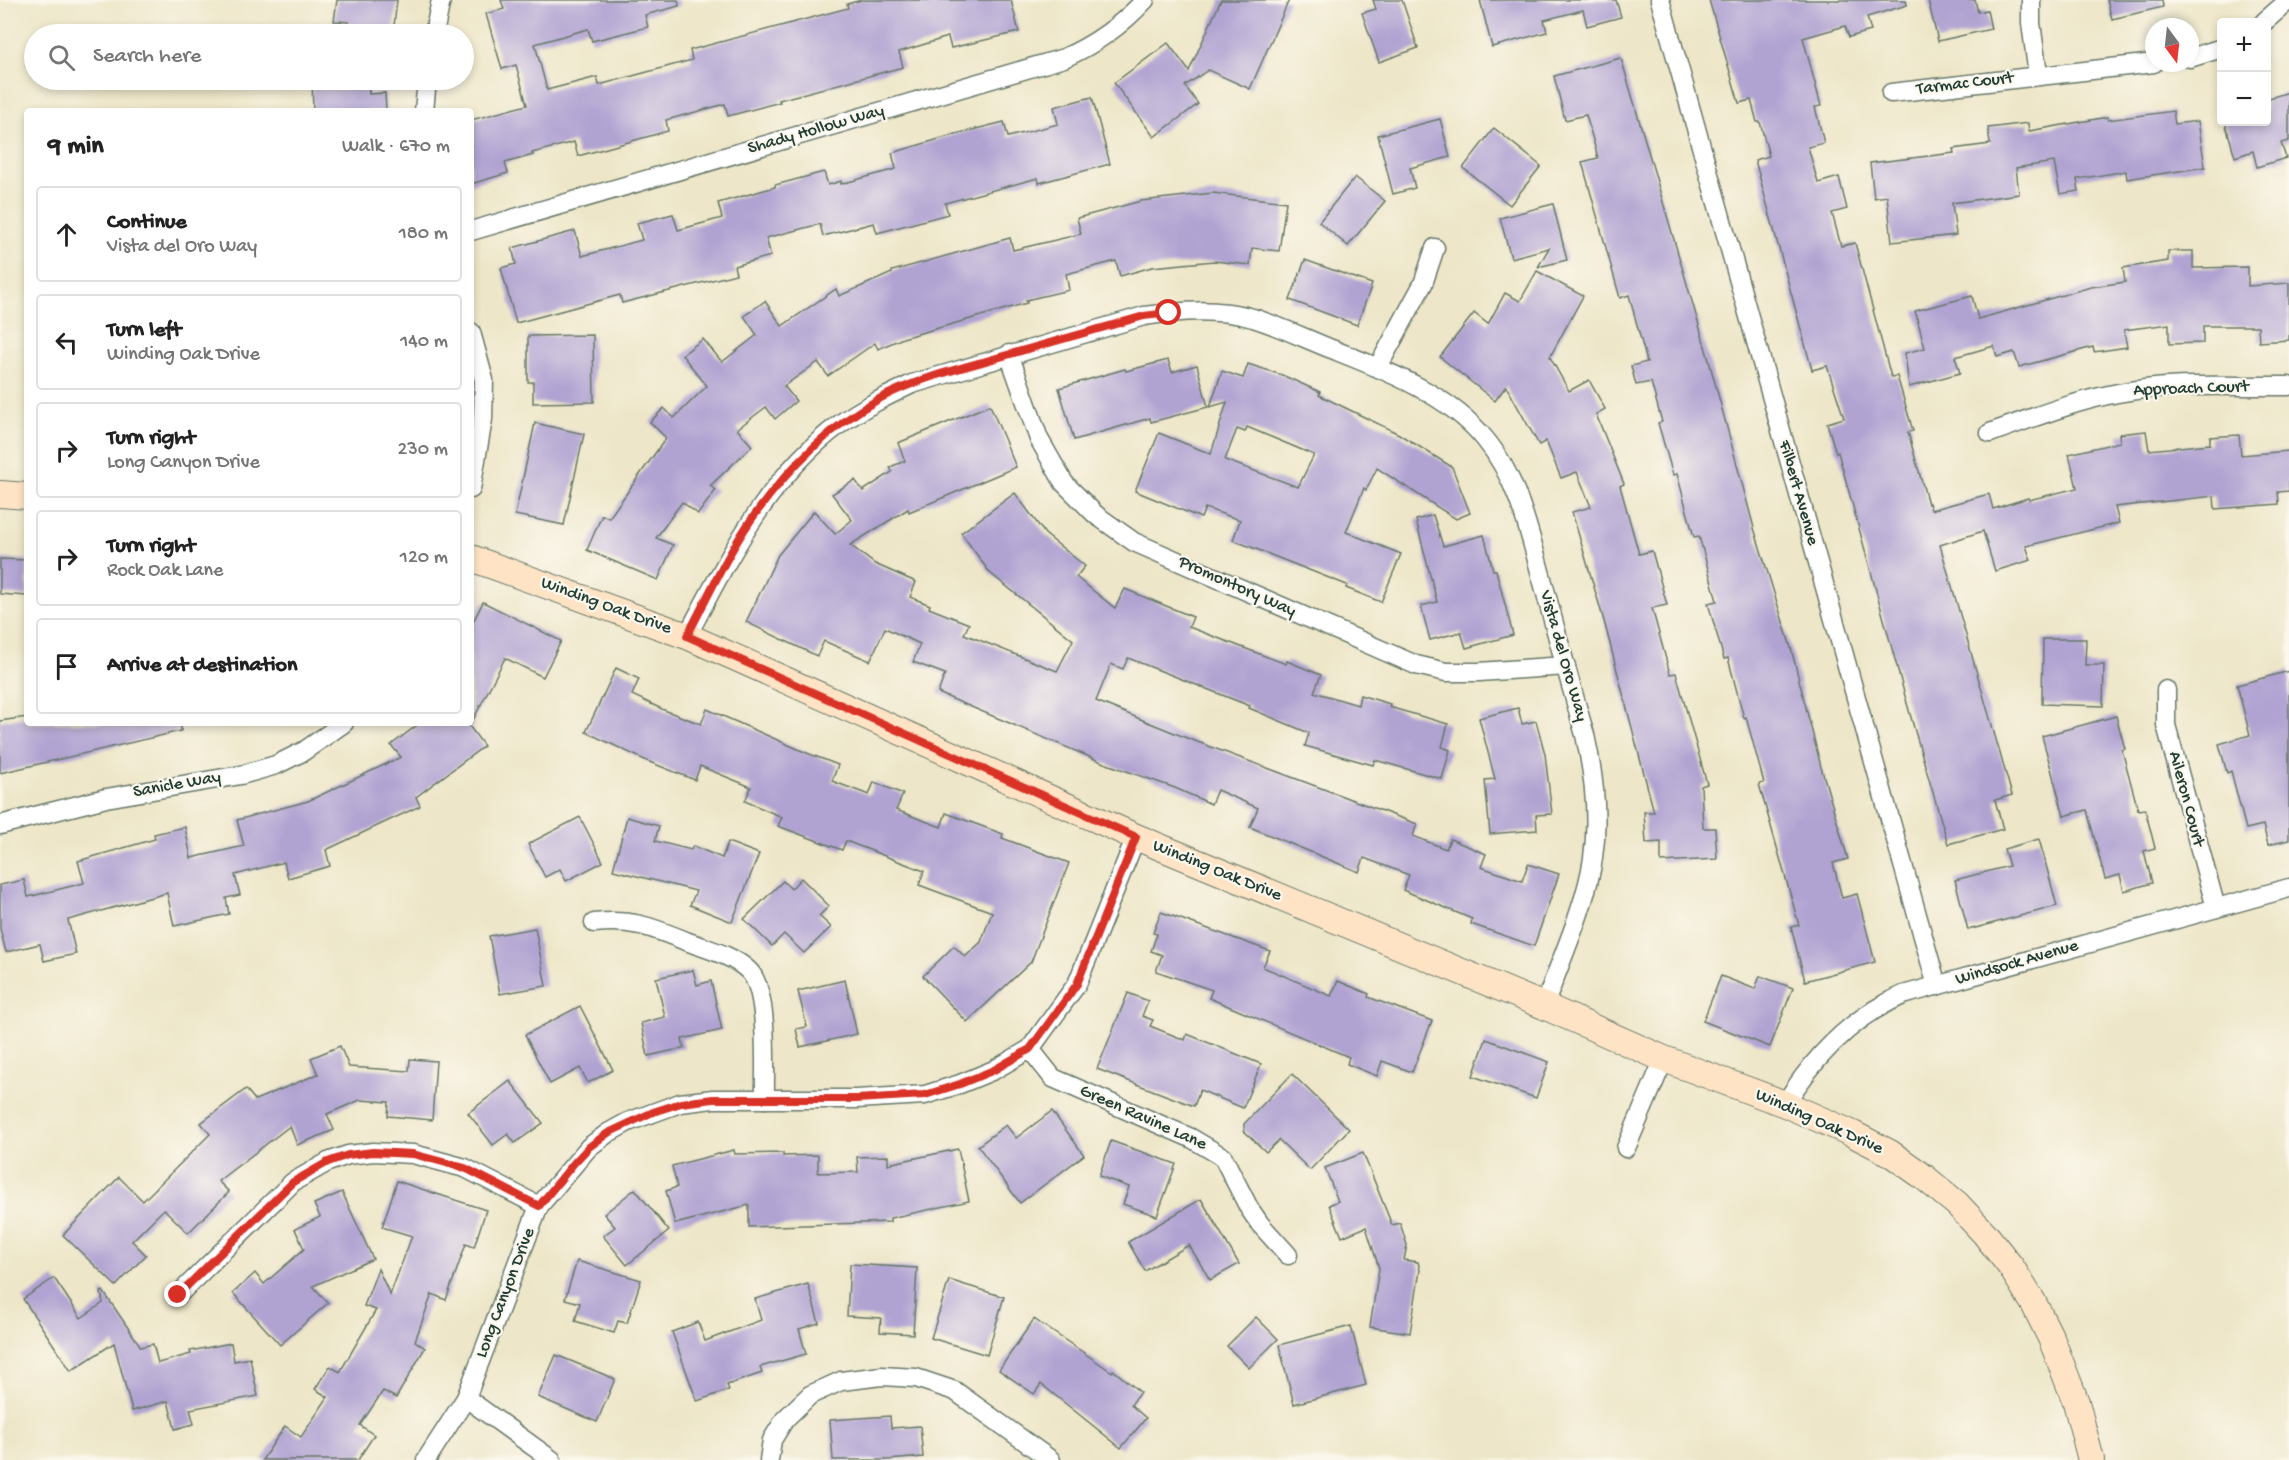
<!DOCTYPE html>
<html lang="en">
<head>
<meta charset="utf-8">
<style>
	body { margin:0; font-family:"Gochi Hand",sans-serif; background:#f2f2f2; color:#222 }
	.controls { position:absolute; right:18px; top:18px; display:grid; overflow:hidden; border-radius:6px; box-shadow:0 3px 9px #0003 }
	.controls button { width:54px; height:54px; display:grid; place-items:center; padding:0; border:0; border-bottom:2px solid #e0e0e0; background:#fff; color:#222; font:30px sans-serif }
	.compass { position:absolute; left:2145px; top:18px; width:54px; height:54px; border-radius:50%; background:#fff; box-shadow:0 3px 9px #0003; rotate:165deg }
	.stop { position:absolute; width:18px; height:18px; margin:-14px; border:4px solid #d93025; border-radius:50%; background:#fff }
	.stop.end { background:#d93025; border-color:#fff; box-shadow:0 2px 6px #0008 }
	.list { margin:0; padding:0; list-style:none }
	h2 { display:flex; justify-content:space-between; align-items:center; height:78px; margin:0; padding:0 24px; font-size:26px }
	h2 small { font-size:20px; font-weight:400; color:#767676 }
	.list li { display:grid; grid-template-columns:39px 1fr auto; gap:18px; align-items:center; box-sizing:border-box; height:96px; margin:0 12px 12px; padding:0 12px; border:2px solid #e0e0e0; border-radius:6px }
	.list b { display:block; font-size:22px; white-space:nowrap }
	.list p { margin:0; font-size:20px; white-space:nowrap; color:#767676 }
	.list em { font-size:20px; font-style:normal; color:#767676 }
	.icon { flex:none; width:33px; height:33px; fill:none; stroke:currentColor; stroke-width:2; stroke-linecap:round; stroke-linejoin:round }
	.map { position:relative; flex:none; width:2289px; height:1460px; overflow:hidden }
	.search { position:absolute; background:#fff; box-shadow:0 3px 9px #0003; left:24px; top:24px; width:450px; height:66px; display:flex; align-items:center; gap:15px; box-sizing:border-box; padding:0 21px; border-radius:33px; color:#767676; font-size:22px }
	.panel { position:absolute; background:#fff; box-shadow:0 3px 9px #0003; left:24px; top:108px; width:450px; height:618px; border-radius:6px }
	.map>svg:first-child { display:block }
	.building { fill:#b0a3d2; fill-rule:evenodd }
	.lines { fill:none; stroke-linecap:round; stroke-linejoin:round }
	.street-casing { stroke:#677868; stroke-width:21 }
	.secondary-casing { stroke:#677868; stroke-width:28 }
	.street { stroke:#fff; stroke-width:18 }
	.secondary { stroke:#fee4c5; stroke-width:26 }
	.route { stroke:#d93025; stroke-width:8 }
	.labels { text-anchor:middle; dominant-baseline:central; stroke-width:4.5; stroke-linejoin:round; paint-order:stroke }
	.street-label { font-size:18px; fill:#1f3d34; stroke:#fbf7ec }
</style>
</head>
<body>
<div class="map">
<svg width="2289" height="1460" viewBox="0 0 2289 1460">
	<rect width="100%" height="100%" fill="#fbf7ec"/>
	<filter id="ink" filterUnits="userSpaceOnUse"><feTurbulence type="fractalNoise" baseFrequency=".0167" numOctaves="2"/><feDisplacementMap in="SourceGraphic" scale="12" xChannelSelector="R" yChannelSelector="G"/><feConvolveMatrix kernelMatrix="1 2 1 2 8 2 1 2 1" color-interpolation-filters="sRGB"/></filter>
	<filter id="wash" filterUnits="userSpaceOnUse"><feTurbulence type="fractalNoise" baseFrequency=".008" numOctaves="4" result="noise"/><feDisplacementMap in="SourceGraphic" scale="24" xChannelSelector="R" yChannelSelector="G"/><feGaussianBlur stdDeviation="1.35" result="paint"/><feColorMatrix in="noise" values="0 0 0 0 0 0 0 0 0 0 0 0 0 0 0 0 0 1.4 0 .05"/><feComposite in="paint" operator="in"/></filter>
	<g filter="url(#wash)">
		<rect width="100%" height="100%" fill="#ede6c8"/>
		<g id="blocks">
			<g class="building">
				<path d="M337,0h60l-4,34h-45l1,-12 -15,-1z"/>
				<path d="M501,0h177l1,6 -34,9 3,12 -56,14 -4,-12 -53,15 12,46 50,-13 2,8 93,-25 -2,-10 158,-42 -1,-4 14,-4h150l8,32 -68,16 -3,-11 -49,15 4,15 -124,33 1,2 -52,14 -3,-12 -59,16 2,11 -90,25 -4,-14 -42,11 1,2 -28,8 3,10 -37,11v-64l56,-15 -11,-40 -14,4 -16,-55 18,-5z"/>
				<path d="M1221,0h68l-39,89 -42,-19 -23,16 13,18 -44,33 -40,-54 54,-40 21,28z"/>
				<path d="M1373,0h29l16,48 -39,14 -17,-49 14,-4z"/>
				<path d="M1480,0h136l5,17 -34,9 -4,-16 -39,10 3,12 -55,15z"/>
				<path d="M1709,0h197l1,5 -40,12 4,14 -22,6 -4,-11 -42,12 18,68 -6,1 9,36 -16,4 10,36 21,-6 8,32 -15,4 9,33 14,-3 36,134 6,-1 16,55 -5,1 20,72 1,-1 2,7 58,-16 4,15 35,-11 1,2 48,-12 -8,-34 51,-12 -1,-8 27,-3 3,19 61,-6v-7l29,-2 2,20 48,-4v40l-11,1 1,12 -64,5 -1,-13 -99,11 4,16 -93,23 5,14 -36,11 -12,-40 -43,14 72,250 -17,5 8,29 -55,15 -38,-130 -72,-262 -2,1 -9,-30 17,-5 -17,-52 -15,4 -57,-210 14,-4 -9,-34h-3l-6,-22 -12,3z"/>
				<path d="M1928,0h47l3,12 9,-2 4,19 -53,12z"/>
				<path d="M2107,0h55l1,7 -51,12z"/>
				<path d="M1621,58l84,288 49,182 37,120 30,119 27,92 -15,4 9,35 15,-4 18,68 -70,19 -14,-54 8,-2 -40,-141 5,-1 -18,-66 -2,1 -16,-60 -4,1 -16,-56 9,-2 -18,-65 -5,1 -17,-63 -4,1 -15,-52 4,-1 -11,-40 -15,3 -5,-19 16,-4 -18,-67 -9,3 -38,-136 16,-4 -12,-43 -21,5 -11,-44z"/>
				<path d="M312,80h56l1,14 16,-1 1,18h-73z"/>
				<path d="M2289,92v49l-8,2 5,15 -29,9 -4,-16 -18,6 -10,-35h41v-23z"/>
				<path d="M1092,97l18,67 -71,19 -1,-5 -93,25 3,11 -71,19 -3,-10 -51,13 -3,-12 -54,14 5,18 -37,10 2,8 -114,29 -2,-8 -104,28 -15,-55 15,-4 -4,-16 63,-17 7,25 60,-16 -5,-17 36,-9 5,16 44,-12 -4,-15 57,-16v-2l49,-13 4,13 13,-4v3l55,-15 -4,-16 64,-19 48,-12 4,15 50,-13 -4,-17z"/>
				<path d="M2173,111l2,13 23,-3 7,46 -78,12 -1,-8 -49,8 2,12 -19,3 -6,-32 -38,6 3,26 -67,9 4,32 -64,7 -5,-46 -13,2 -4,-35 84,-10 -1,-4 37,-5 -2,-16 40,-5 1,8 79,-14v3z"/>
				<path d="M1440,119l10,38 -40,11 5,20 -22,6 -15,-59z"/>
				<path d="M1494,128l47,38 -31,39 -47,-37z"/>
				<path d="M1355,177l30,24 -37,45 -29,-24z"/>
				<path d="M1213,193l73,9 -7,49 -27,-3 -2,17 -36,-4 -62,6 -32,9 -4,-15 -50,13 3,16 -43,10 1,3 -124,35 -25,11 -3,-6 -47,33 -10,-14 -34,24 12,15 -21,18 -9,-12 -29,22 15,17 -42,40 6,4 -18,24 -16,-12 -26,36 17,7 -15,35 -71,-30 15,-35 7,3 57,-80 -16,-16 14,-14 10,10 33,-32 -25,-31 21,-16 19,23 35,-27 -13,-19 21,-15 17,25 54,-37 3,7 53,-23v-2l118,-33 3,12 68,-16 -4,-16 64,-17z"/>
				<path d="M1553,204l14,56 -29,7 11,-19 -38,10 -11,-40z"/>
				<path d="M2168,251h25v17l55,-1v19l41,-3v57l-30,2 -1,-16h-55v17l-34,1v-20l-45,6 3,17 -33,5 -1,-5 -74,20 -5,-15 -17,5 -3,-11 -39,11 5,16 -51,14 -4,-34 20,-5 -10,-37 57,-15 6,23 113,-32 34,-5 -2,-14 45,-7z"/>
				<path d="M1305,260l67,24 -15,41 -67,-25z"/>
				<path d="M1537,271l46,25 -33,61 19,34 20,-11 16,29 -9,5 28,70 -4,2 19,68 13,-3 15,54 -15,3 18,66 6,-1 31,111 -6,2 2,42h12l2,31 -56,3v-20l-15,1 -2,-31h10l-50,-191 -32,-109 19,-5 -14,-35 -16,6 -15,-37 -7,4 -33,-59 -11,15 -55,-44 34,-44 14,11 17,-31 15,8z"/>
				<path d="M593,335l1,67 -61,1v-21h-5v-46z"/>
				<path d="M1168,360l4,12 25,-7 11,42 -57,15 -1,-4 -76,22 -15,-52 66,-19 1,2z"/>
				<path d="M1248,364l34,11 38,17 -1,3 80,39 53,33 18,46 -14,6 -79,-51 -11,22 -2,-2 -18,44 55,22 -20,48 -35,-14 1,-3 -114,-45 7,-20 -35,-12 -4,10 -66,-27 24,-58 52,21 16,-52 -17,5 12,-36 21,7zM1247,427l67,28 -16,32 -73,-27 12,-31 8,3z"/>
				<path d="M990,405l26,62 -107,45 -1,-3 -58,36 25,19 41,18 -6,15 20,8 -1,3 40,16 -5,10 93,37 16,-31 -83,-67 -29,-40 54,-40 30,41 40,32 -9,11 39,31 10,-19 68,28 -4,10 97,37 1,-3 34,14 -7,17 44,13 2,-10 30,9 -1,3 59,17 -6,23 8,3 -8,29 -67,-19 -2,5 -68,-19 4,-13 -60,-25 1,-2 -122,-48 -5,11 -12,-5 -15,37 91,37 230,86 -4,12 33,13 4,-10 36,15 -5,13 41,14 6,-17 31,10 -25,72 -63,-22 1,-5 -69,-29 6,-15 -45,-17 -5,14 -109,-45 8,-19 -41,-18 -6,14 -36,-16 -71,-25 -166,-70 7,-19 -32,-12 7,-18 -35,-16 -15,33 -46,-20 -7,15 -71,-34 32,-67 36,-44 21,23 17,-14 -20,-26 23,-14 8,11 29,-19 -2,-5 15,-6 -7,-18z"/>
				<path d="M535,423l49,11 -20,91 -49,-10z"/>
				<path d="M1433,515l10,31 41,-11 9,35h3l17,65 -47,13 -5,-16 -31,8 -9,-34 16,-4 -21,-82z"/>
				<path d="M0,559l27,1v36l-27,-2z"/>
				<path d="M483,602l78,39 -18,36 -38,-19 -34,66v-98z"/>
				<path d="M2043,639h43l-1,26h19l-1,41 -61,-2z"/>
				<path d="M616,668l23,11 -7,16 32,15 37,14 6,-15 100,44 31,12 -6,16 37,14 5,-13 29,12 -7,16 45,17 5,-14 57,21 -1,4 67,25 -38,99 -64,60 -44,-46 31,-30 11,11 16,-15 11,-30 -73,-27 5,-14 -78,-30 -4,9 -64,-24 4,-9 -37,-16 6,-14 -51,-21 -5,14 -48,-19 -61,-29z"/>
				<path d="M2289,671v169l-21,5 -5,-20 -17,4 -15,-58 -4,2 -8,-29 31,-9 -13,-50z"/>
				<path d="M1518,708l4,16 14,-3 9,33 7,60 -16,1 1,15 -47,4 -5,-54 10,-1 -16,-61z"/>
				<path d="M2116,716l9,33 -3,1 16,60 7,-1 10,39 -11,3 8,32 -28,8 -4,-16 -15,4 -18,-69 -23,6 -22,-80z"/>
				<path d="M27,717v6h154v8l-181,42v-52z"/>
				<path d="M420,723h47l17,23 -68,51 4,9 -94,44 4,16 -42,12 -4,-16 -49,13 5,20 -14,3 3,16 -55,12 -7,-33 -99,27 8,34 -32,7 -4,-17 -34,8 -6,-23v-44l24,-5 4,17 56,-14 -6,-22 77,-22 -1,-5 31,-7 6,31 53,-12 -7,-26 71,-19 93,-44 -10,-12z"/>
				<path d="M580,817l23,45 -37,19 -6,-12 -15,8 -17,-33z"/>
				<path d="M627,817l32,9 -4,15 36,9 2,-4 29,12 6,-16 31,12 -27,68 -42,-17 6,-14 -83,-21z"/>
				<path d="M2039,839l18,67 -89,24 -13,-50 54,-14 -5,-17z"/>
				<path d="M801,878l28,28 -10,10 12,11 -27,26 -20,-19 -12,12 -28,-27 39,-38 8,8z"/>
				<path d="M1161,912l109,39 -7,16 68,29 7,-15 31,13 -1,3 64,24 -20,51 -30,-11 -5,15 -30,-12 2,-7 -140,-59 3,-8 -56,-19 6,-16 -11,-4 6,-17 -4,-1z"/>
				<path d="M535,928l11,58 -46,8 -11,-58z"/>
				<path d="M693,970l4,15 14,-4 11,49 -40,9 2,9 -36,8 -7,-33 24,-6 -9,-39z"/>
				<path d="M1721,976l34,13 5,-13 33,12 -23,59 -67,-26z"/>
				<path d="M845,980l12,54 -57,13 -4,-18 11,-2 -9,-36z"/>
				<path d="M1128,993l20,8 -6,15 11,4 -3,6 35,14 2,-6 74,30 -18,44 -43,-18 -6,16 -97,-37z"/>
				<path d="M580,1006l33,64 -25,13 -8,-15 -30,16 -25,-49z"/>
				<path d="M1486,1039l63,23 -13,36 -63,-22z"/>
				<path d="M340,1046l9,21 60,4 1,-12 26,2 -4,59 -44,-4 1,-14 -29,-2 -33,14 7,16 -37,15 -7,-19 -72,55 11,11 -41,41 -24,-24 -32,32 14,14 -30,31 -53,-51 56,-58 24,24 67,-67 -9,-11 45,-34 9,11 63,-26 -7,-16z"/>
				<path d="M1292,1074l57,55 -39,41 -31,-30 -13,12 -22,-21v-7z"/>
				<path d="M510,1081l33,42 -28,20 -7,-9 -15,11 -25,-32z"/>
				<path d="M1052,1111l32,44 -64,48 -42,-57 28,-21 10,13z"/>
				<path d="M1111,1141l65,23 -19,52 -34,-12 6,-17 -30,-11z"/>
				<path d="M958,1149l11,52 -79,17v4l-141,5v-22l-74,19 -9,-33 11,-4 -5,-21 62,-16 1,4 48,-1v3l35,-1v18l40,-1 -1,-15 31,-1v8z"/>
				<path d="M1363,1153l29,72 8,-2 7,22 -3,15 14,2 2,8 -10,63 -40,-6 9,-59 -13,-41 -24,10 -13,-32 9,-4 -13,-33z"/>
				<path d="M397,1181l89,29 -12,37 -8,-3 -20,56 -14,-6 -17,47 10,7 -29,50 -13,-7 -23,34 14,10 -16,25h-96l23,-34 16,11 27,-40 -13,-8 15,-23 10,6 36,-62 -12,-4 14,-37 12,26 22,-59 -30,-9z"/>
				<path d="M635,1189l34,42 -42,34 -24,-29 12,-9 -11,-13z"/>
				<path d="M342,1192l31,67 -60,27 15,17 -48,42 -47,-52 22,-20 9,11 40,-35 -9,-20 25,-12 -6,-13z"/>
				<path d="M1201,1199l38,65 -29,16 -21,-35 -44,26 -17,-29z"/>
				<path d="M577,1261l64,19 -14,43 -9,-2 -4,12 -39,-12 5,-18 -15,-4z"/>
				<path d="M850,1264l67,4 -4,66 -33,-2 1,-14 -34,-2z"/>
				<path d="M54,1278l27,40 22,-15 -2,-11 2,-1 38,56 12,-3 5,19 33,-9 -1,-3 41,-8 3,18 16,-3 8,38 -68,13 4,15 -19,5 -7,-28 -36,10 -18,-68 -43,28 -48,-72z"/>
				<path d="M949,1280l55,17 -17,58 -56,-17z"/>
				<path d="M808,1284l11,39 -20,6 7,25 -46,13 2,6 -35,12 2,5 -32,11 -25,-69 26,-10 7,19 56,-21 -6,-21z"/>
				<path d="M1256,1317l22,22 -29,29 -22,-22z"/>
				<path d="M1034,1319l78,53 1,-2 27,22 -9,13 15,13 -25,30 -80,-64 -7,10 -35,-24z"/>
				<path d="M1351,1326l15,59 -72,19 -15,-59z"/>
				<path d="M556,1355l59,24 -18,43 -59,-25z"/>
				<path d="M890,1416l1,12 29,-2 3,31 -36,3h-54l-3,-40z"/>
			</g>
		</g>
	</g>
	<g filter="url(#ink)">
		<use href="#blocks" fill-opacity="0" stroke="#677868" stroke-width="1.5"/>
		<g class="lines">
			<defs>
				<g id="street">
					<path d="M1660,0l277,986"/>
					<path d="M2031,0v23l7,52"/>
					<path d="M2264,22l25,-22"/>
					<path d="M434,34l7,-34"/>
					<path d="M2190,58l32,-10"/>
					<path d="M1891,93l263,-30"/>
					<path d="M424,111l3,-31"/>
					<path d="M471,231l593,-173c32,-14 57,-32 81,-58"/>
					<path d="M471,332l13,48 -1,39 -12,70"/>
					<path d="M1009,354l30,85 25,44 32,32 38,27 282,123 30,7h33l87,-6"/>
					<path d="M1378,367l45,-83 12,-36"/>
					<path d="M1990,433c42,-15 85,-32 128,-40 56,-11 115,-6 171,-7"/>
					<path d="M687,636c41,-77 81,-159 153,-212 22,-16 47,-28 72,-40l232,-68c36,-5 73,-8 109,2 26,8 51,20 76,30 53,21 119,45 156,91 34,41 45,97 59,147 13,50 27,100 41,149 9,40 14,82 8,123 -6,45 -33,104 -49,148"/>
					<path d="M2166,690v35l50,183"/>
					<path d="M0,825l106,-27 135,-23 35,-10 28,-14 40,-28"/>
					<path d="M594,923c39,-4 57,4 92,18 21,8 46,14 62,29 22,19 16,100 17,129"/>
					<path d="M1030,1049l23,29 138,60 32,19 26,51 11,16 28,31"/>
					<path d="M1785,1104c29,-47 67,-87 118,-109l386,-107"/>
					<path d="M1626,1148l38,-89"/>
					<path d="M178,1295l115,-113 35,-20 20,-7 25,-3 40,2 52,14 74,38"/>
					<path d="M466,1398l86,62"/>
					<path d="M426,1460l40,-62 73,-192 50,-59 19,-14 20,-11 52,-19 33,-4h143l69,-4 35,-11 34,-14 36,-21 47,-65 59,-147"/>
					<path d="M769,1460l3,-20 13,-21 25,-24 31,-14 41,-5 34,2 39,13 96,69"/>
				</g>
				<g id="secondary">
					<path d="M0,494l27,2"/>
					<path d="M471,558l216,78 449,201 408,169 120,53 121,45 68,30 37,19 34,24 33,27 28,30 26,33 22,35 18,36 25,64 15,58"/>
				</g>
			</defs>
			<use href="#street" class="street-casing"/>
			<use href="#secondary" class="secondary-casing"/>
			<use href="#street" class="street"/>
			<use href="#secondary" class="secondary"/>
		</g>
	</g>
	<g class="lines" filter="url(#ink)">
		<path class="route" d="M178,1295l115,-113 35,-20 20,-7 25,-3 40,2 52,14 74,38 35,-43 15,-16 19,-14 45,-21 28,-9 32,-4h143l69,-4 35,-11 34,-14 36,-21 47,-65 59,-147 -449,-201c21,-39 39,-80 64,-116 34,-48 76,-92 128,-121 33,-18 71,-28 107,-38 53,-15 105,-30 158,-45l25,-3"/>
	</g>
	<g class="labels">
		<g class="street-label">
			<text transform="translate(1965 84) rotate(-7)">Tarmac Court</text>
			<text transform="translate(816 130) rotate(-16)">Shady Hollow Way</text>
			<text transform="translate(2191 389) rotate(-2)">Approach Court</text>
			<text transform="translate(1798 493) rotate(74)">Filbert Avenue</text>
			<text transform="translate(1237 587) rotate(24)">Promontory Way</text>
			<text transform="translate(606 606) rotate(20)">Winding Oak Drive</text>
			<text transform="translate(1563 656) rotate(74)">Vista del Oro Way</text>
			<text transform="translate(177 785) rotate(-10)">Sanicle Way</text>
			<text transform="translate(2186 799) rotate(75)">Aileron Court</text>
			<text transform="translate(1217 871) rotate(22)">Winding Oak Drive</text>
			<text transform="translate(2017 963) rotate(-16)">Windsock Avenue</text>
			<text transform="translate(1143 1118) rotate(24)">Green Ravine Lane</text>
			<text transform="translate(1819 1122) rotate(24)">Winding Oak Drive</text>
			<text transform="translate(506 1293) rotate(-69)">Long Canyon Drive</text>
		</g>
	</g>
</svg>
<div class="controls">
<button>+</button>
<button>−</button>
</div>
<svg class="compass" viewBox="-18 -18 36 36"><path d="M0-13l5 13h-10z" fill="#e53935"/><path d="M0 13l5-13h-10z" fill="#767676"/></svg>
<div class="stop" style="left:1169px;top:313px"></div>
<div class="stop end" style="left:178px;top:1295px"></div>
<div class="search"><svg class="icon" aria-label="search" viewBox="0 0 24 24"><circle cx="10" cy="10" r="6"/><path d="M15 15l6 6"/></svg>Search here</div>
<section class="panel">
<h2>9 min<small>Walk · 670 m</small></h2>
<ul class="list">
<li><svg class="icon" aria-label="ahead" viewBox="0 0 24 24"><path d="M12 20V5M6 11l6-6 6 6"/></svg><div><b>Continue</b><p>Vista del Oro Way</p></div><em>180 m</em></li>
<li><svg class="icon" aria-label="left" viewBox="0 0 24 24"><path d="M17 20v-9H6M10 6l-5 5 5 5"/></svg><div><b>Turn left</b><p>Winding Oak Drive</p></div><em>140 m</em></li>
<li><svg class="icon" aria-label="right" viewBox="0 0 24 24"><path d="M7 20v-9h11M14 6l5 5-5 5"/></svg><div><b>Turn right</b><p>Long Canyon Drive</p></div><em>230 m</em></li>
<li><svg class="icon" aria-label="right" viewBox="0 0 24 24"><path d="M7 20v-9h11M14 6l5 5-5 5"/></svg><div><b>Turn right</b><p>Rock Oak Lane</p></div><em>120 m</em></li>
<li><svg class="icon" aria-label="arrive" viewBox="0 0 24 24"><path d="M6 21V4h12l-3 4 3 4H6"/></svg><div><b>Arrive at destination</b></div></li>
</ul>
</section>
</div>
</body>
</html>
